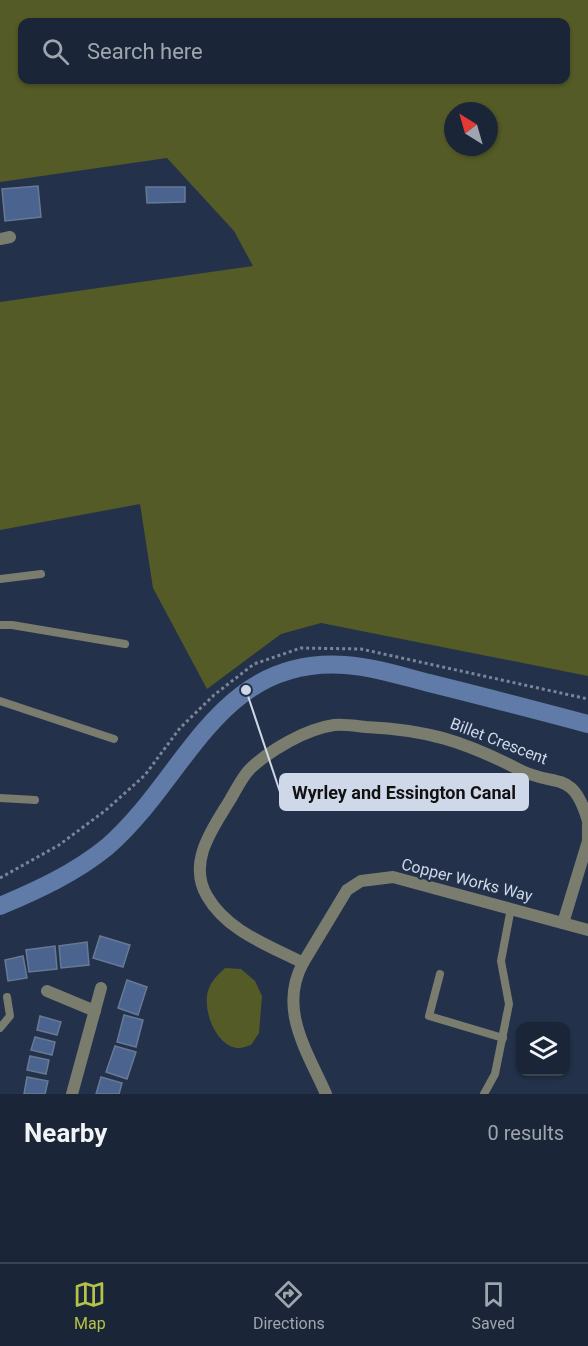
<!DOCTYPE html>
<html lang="en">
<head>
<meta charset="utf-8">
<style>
	body { margin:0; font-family:Roboto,sans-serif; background:#232e40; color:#f1f3f6 }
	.controls { position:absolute; right:18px; bottom:18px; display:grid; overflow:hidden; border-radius:12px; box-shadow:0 2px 4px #0004 }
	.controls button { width:54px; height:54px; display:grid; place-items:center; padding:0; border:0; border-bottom:2px solid #384353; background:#1a2638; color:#f1f3f6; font:30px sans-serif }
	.compass { position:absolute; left:444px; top:102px; width:54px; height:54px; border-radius:50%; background:#1a2638; box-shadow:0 2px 4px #0004; rotate:323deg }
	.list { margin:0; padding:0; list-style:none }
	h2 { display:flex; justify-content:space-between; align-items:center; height:78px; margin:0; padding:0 24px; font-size:26px }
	h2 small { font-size:20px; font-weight:400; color:#9fa5ae }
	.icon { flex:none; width:33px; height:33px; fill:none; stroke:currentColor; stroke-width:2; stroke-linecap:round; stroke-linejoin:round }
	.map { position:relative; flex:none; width:588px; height:1094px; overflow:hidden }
	.search { position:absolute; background:#1a2638; box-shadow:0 2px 4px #0004; left:18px; right:18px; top:18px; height:66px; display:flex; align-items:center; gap:15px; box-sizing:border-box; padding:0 21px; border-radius:12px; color:#9fa5ae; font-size:22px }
	.sheet { height:168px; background:#1a2638 }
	nav { display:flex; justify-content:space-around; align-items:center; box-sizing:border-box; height:84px; border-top:2px solid #384353; background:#1a2638; font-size:16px; color:#9fa5ae }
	nav a { display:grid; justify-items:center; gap:3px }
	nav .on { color:#b5c249 }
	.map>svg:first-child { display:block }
	.green { fill:#555b26; fill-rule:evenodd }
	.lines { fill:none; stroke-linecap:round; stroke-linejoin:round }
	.canal { stroke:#607ba8; stroke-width:18 }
	.building { fill:#4a648f; stroke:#687995; stroke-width:1.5 }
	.path { stroke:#798599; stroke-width:3; stroke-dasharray:3 3; stroke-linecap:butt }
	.lane { stroke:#7a7c6e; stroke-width:8 }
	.street { stroke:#7a7c6e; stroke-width:12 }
	.labels { text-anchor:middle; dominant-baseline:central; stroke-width:4.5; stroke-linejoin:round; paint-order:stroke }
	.street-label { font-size:16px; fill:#cfd8e8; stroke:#23324a }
	.leader { fill:none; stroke:#cfd8e8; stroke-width:2 }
	.callout-dot { fill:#cfd8e8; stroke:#23324a; stroke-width:2 }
	.callout { fill:#cfd8e8; stroke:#cfd8e8; stroke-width:2 }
	.callout-label { font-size:18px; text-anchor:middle; font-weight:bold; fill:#111 }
</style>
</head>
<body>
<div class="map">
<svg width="588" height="1094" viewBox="0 0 588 1094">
	<rect width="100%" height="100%" fill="#23324a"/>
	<g class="green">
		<path d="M0,0h588v676l-267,-53 -40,11 -74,55 -54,-101 -13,-84 -140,26v-228l253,-36 -19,-35 -67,-73 -167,24zM22,22h544v58h-544zM453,111h36v36h-36z"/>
		<path d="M225,968l16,1 14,12 7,15 -3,37 -8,12c-4,1 -11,4 -14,3 -23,-3 -37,-44 -27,-62 3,-7 10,-13 15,-18z"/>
	</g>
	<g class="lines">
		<path class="canal" d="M0,906c38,-16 75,-33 107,-59 80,-69 110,-191 238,-182 28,2 57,11 84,18 53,13 106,27 159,41"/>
	</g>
	<g class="building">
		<path d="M38,186l3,31 -36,4 -3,-32z"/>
		<path d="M146,187h39v15l-38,1z"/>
		<path d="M100,936l30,9 -7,22 -30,-9z"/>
		<path d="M87,942l2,23 -28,3 -2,-22z"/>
		<path d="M55,946l2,23 -28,3 -3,-22z"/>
		<path d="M23,956l4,22 -19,3 -3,-21z"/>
		<path d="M127,980l20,7 -9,28 -20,-7z"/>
		<path d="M124,1015l19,5 -7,27 -19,-5z"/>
		<path d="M40,1016l21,6 -4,13 -20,-5z"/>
		<path d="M35,1037l20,5 -3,13 -21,-5z"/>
		<path d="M115,1046l21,6 -9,27 -21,-7z"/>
		<path d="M30,1056l19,4 -3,14 -19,-4z"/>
		<path d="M27,1077l21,4 -3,13h-21z"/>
		<path d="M101,1077l21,6 -3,11h-23z"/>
	</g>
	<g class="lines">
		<path class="path" d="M0,878l59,-33 47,-35 39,-35 35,-47 34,-33 40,-31 47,-16 60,1 227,50"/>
		<g class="lane">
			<path d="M0,579l41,-5"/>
			<path d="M0,625h12l113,19"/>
			<path d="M0,701l114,38"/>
			<path d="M0,798l35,2"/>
			<path d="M440,974l-11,42 74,22"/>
			<path d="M0,1028l10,-12 -3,-19"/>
			<path d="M484,1094l11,-20 14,-70 -8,-43 10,-53"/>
		</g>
		<g class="street">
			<path d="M0,239l10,-2"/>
			<path d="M563,923l25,-82v-16"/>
			<path d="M303,963c-35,-18 -76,-32 -96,-67 -20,-34 6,-68 23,-96 6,-10 12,-23 20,-31 20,-19 56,-40 84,-44 10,-1 22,1 32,2 62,3 97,14 152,42 38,20 54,-2 70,52"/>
			<path d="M47,991l48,20"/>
			<path d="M72,1094l29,-106"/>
			<path d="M326,1094c-19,-43 -48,-85 -23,-131l44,-73 14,-9 32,-4 195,53"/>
		</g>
	</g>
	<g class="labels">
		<g class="street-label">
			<text transform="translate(499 741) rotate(21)">Billet Crescent</text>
			<text transform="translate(467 880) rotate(14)">Copper Works Way</text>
		</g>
	</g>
	<path class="leader" d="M246 690L280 792"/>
	<circle class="callout-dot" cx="246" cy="690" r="6"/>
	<rect class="callout" x="280" y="774" width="248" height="36" rx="6"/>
	<g class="callout-label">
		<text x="404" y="799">Wyrley and Essington Canal</text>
	</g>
</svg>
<div class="controls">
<button><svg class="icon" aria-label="layers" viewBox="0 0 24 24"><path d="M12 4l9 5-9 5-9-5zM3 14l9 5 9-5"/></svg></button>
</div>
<svg class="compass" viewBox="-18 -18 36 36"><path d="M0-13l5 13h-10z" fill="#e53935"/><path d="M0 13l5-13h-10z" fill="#9fa5ae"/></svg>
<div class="search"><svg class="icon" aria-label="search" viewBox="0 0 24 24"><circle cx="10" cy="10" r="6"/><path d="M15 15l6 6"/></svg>Search here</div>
</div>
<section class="sheet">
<h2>Nearby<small>0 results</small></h2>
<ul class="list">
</ul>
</section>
<nav>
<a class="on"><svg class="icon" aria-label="map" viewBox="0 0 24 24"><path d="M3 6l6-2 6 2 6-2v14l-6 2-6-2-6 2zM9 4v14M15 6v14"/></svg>Map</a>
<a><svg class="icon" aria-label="directions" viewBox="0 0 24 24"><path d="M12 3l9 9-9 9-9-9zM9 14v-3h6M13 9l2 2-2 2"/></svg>Directions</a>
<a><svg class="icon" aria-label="saved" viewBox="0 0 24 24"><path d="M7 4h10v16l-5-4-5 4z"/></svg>Saved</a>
</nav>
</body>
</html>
